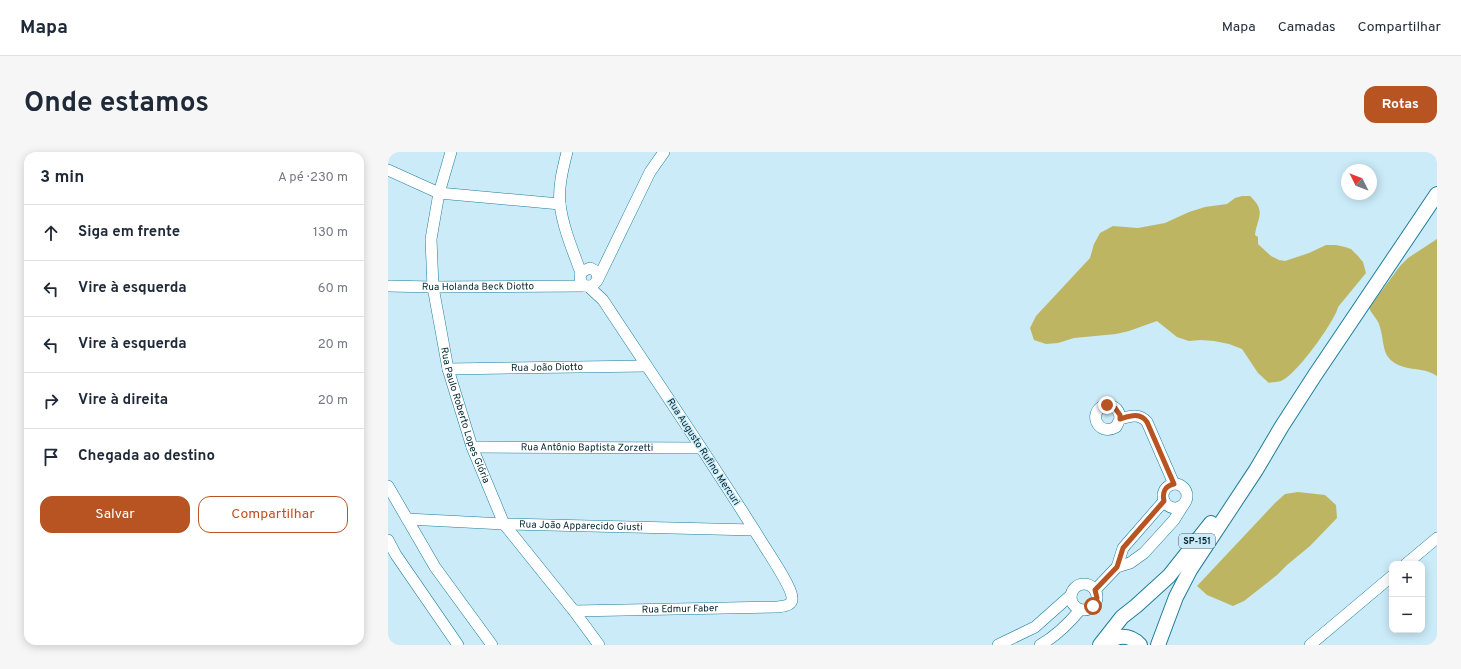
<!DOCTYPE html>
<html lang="pt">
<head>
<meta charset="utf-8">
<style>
	body { margin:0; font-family:Overpass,sans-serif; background:#f6f6f7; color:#1f2937 }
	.controls { position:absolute; right:12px; bottom:12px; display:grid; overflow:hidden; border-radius:8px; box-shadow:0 2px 10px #0003 }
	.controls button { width:36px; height:36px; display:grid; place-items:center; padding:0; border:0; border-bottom:1px solid #e0e1e3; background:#fff; color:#1f2937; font:20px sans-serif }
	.compass { position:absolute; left:953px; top:12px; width:36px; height:36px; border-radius:50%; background:#fff; box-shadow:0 2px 10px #0003; rotate:312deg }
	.stop { position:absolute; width:12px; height:12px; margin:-9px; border:3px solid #b85322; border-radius:50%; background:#fff }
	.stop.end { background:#b85322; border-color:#fff; box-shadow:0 1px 4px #0008 }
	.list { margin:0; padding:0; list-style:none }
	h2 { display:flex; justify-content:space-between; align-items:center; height:52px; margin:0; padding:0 16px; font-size:17px }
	h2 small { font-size:13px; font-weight:400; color:#747a83 }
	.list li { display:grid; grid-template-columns:26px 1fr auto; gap:12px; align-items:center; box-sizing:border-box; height:56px; padding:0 16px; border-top:1px solid #e0e1e3 }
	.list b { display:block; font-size:15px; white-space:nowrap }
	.list em { font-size:13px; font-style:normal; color:#747a83 }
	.actions { display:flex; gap:8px; padding:12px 16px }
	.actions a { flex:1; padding:9px 0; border:1px solid #b85322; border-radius:12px; text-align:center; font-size:14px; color:#b85322 }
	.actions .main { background:#b85322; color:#fff }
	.icon { flex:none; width:22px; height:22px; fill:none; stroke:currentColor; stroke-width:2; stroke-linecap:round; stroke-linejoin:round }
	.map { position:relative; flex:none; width:1049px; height:493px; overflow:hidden; border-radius:12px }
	header { display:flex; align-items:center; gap:24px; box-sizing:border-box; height:56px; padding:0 20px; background:#fff; border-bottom:1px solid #e0e1e3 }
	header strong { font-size:19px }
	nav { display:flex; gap:22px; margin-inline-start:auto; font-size:14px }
	.intro { display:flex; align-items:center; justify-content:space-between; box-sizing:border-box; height:96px; padding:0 24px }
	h1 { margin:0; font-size:28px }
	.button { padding:10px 18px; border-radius:12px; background:#b85322; color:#fff; font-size:14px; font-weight:700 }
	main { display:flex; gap:24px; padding:0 24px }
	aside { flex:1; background:#fff; border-radius:12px; box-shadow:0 2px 10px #0003 }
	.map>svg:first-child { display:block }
	.forest { fill:#bdb562 }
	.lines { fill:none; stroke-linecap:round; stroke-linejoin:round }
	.minor-casing { stroke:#1f7e9b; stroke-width:12 }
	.major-casing { stroke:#1f7e9b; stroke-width:16 }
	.minor { stroke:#fff; stroke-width:11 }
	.major { stroke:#fff; stroke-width:14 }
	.route { stroke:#b85322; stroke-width:5 }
	.labels { text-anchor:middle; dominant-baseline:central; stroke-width:3; stroke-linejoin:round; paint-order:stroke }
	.shield { fill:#cbebf8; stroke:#3d606d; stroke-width:1 }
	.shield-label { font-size:9px; font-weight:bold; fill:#002531 }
	.street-label { font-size:10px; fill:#002531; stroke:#cbebf8 }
</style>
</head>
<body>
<header>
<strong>Mapa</strong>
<nav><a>Mapa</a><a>Camadas</a><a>Compartilhar</a></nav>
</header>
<div class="intro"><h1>Onde estamos</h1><a class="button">Rotas</a></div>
<main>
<aside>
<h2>3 min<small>A pé · 230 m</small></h2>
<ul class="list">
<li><svg class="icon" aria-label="ahead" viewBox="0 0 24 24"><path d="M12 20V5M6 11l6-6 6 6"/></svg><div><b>Siga em frente</b></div><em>130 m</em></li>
<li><svg class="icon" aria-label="left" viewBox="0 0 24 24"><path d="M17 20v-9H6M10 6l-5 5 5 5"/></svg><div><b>Vire à esquerda</b></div><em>60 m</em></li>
<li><svg class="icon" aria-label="left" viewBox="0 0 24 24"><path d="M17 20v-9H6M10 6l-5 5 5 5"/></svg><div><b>Vire à esquerda</b></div><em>20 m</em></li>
<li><svg class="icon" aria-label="right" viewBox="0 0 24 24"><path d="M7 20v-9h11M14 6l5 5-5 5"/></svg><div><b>Vire à direita</b></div><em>20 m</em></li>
<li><svg class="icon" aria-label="arrive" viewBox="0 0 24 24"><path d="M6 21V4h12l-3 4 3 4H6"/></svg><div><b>Chegada ao destino</b></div></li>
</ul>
<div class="actions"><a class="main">Salvar</a><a>Compartilhar</a></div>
</aside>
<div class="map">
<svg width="1049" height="493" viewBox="0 0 1049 493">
	<rect width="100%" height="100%" fill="#cbebf8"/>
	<g class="forest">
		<path d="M854,44h8c17,16 7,22 5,39l3,2v7l13,12 8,4 6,1 24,-8 17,-8h10l9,2 6,2 7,7 5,6 3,11 -28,34c-2,12 -41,68 -57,74 -3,1 -9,1 -12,2l-11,-10 -16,-24 -13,-5 -15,-3 -13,-1 -12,1 -12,-4 -20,-16 -28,10 -13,3 -42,4 -16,5 -12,1 -12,-4 -4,-12 6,-12 54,-58 4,-14 6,-11 13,-7 25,2 27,-5 24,-11 16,-5 22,-3 8,-6z"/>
		<path d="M1049,87v137c-10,-7 -22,-6 -33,-9 -25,-8 -18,-23 -25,-43 -2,-5 -7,-10 -10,-16l31,-42 8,-8z"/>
		<path d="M910,340l27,3 11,10 1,13 -27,28 -23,19 -10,10 -33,26 -11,5 -26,-11 -10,-9 78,-83 10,-9z"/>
	</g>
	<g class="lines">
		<defs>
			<g id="minor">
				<path id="s1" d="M63,0l-12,41 -8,46 2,48 15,82 24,78 32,77 70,87 25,34"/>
				<path d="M179,0c-4,16 -9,35 -7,52 3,24 13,47 21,69"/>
				<path d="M0,18l51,23 121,11"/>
				<path d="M210,126l-2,-7 -6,-3 -7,3c-4,5 -4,10 2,15h7l5,-5 53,-109 14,-20"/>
				<path id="s2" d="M0,134l45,1 152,-1"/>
				<path id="s3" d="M60,217l198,-3"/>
				<path d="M732,267c0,-8 -4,-13 -13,-14 -21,4 -10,33 9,22l4,-8c10,-3 19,-6 27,3l27,62"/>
				<path id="s4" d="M84,295l229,1"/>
				<circle cx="787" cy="344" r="12"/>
				<path d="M0,334l47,81 57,78"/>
				<path id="s5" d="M19,367l97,5 250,6"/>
				<path d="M0,388l8,15 62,90"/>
				<path d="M1018,412l31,-26"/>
				<path d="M729,415l6,-19 41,-47"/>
				<circle cx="696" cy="445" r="13"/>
				<path d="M707,438l22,-23 13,-4 14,-10 30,-33 10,-16"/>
				<path id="s6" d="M186,459l203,-4c7,-1 16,-1 15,-10 -1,-12 -27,-49 -34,-61 -50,-80 -103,-157 -155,-236l-15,-14"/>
				<path d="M610,493l37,-18 36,-32"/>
				<path d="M652,493c15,-8 29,-22 40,-35"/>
				<path d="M922,493l82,-69"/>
			</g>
			<g id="major">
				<path d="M712,493l22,-28 14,-11 33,-30 42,-53"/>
				<path d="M717,493c11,-10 24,-12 35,0"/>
				<path d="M770,493l18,-48 14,-27 66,-100 26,-44 33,-51 122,-181"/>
			</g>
		</defs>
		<use href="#minor" class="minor-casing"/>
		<use href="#major" class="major-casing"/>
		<use href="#minor" class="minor"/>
		<use href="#major" class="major"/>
	</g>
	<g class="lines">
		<path class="route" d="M705,454l4,-8 -2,-8 22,-23 6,-19 41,-47c-2,-9 1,-15 10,-17l-27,-62c-7,-10 -17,-6 -27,-3v-4l-5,-7 -8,-3"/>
	</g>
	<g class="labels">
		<rect class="shield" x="791" y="382" width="36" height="14" rx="3"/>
		<g class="shield-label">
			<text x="809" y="389">SP-151</text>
		</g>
		<g class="street-label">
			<text stroke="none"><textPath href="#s2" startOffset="90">Rua Holanda Beck Diotto</textPath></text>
			<text stroke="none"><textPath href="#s3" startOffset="99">Rua João Diotto</textPath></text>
			<text stroke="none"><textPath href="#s1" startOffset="270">Rua Paulo Roberto Lopes Glória</textPath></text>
			<text stroke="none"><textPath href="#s4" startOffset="115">Rua Antônio Baptista Zorzetti</textPath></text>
			<text transform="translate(315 300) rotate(57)">Rua Augusto Rufino Mercuri</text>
			<text stroke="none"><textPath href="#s5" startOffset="174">Rua João Apparecido Giusti</textPath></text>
			<text stroke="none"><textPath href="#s6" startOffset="106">Rua Edmur Faber</textPath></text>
		</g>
	</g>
</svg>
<div class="controls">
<button>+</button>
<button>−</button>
</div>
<svg class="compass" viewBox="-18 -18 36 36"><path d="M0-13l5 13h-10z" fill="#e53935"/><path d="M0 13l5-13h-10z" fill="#747a83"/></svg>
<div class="stop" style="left:705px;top:454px"></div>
<div class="stop end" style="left:719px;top:253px"></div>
</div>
</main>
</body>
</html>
